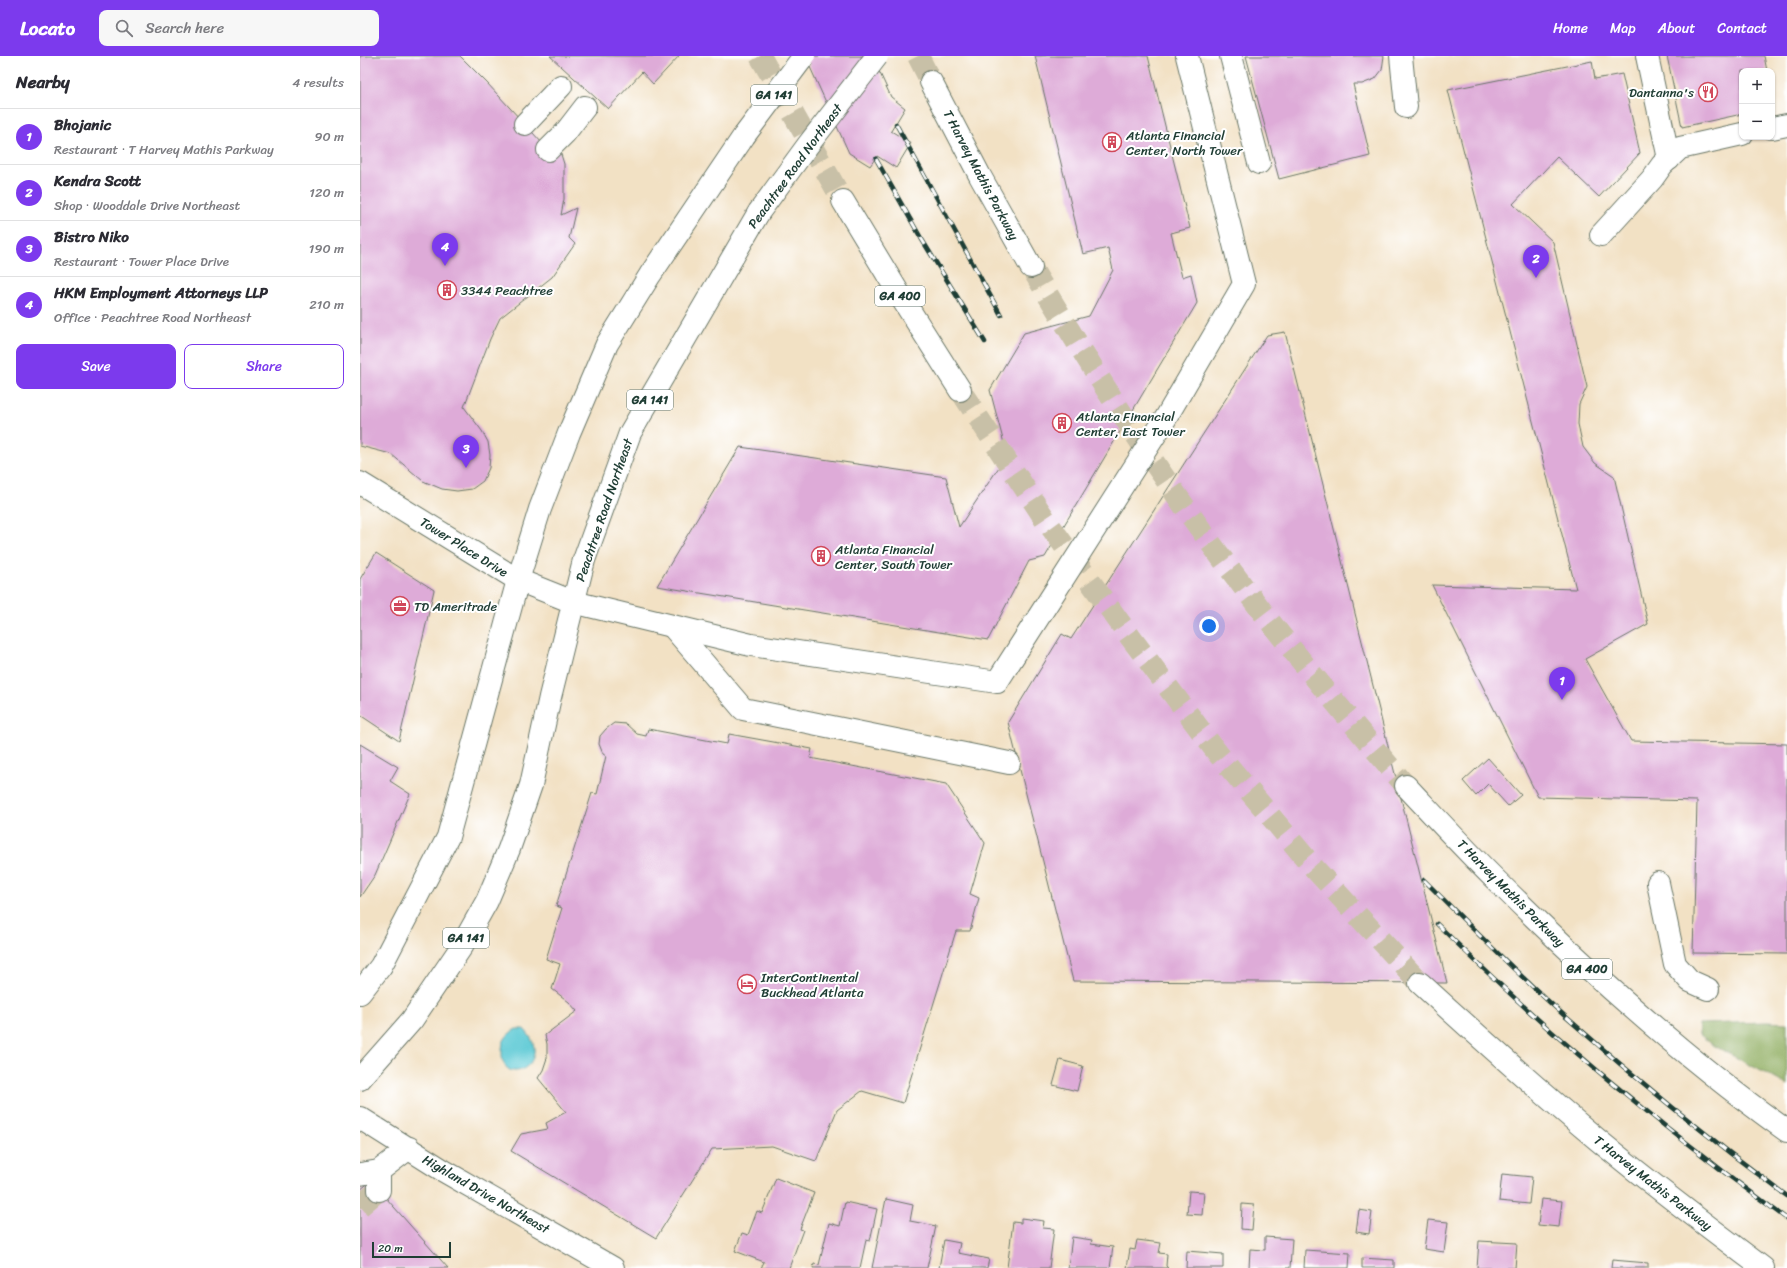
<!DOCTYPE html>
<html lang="en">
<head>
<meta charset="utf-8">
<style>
	body { margin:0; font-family:Sriracha,sans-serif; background:#f7f7f7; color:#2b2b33 }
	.controls { position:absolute; right:12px; top:12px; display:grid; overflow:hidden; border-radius:8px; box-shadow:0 1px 3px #0004 }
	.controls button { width:36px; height:36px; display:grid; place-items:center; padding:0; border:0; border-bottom:1px solid #e1e1e2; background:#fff; color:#2b2b33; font:20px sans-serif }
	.scale { position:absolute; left:12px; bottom:10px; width:79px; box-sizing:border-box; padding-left:4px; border:2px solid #1f3d34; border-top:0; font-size:11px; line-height:14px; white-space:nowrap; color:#1f3d34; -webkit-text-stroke:3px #fff; paint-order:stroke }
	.you { position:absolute; left:849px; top:570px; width:14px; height:14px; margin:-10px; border:3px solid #fff; border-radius:50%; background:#1a73e8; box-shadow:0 0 0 6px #1a73e833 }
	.badge { display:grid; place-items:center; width:26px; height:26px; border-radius:50%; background:#7c3aed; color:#fff; font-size:13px; font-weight:700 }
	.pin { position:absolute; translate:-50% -33px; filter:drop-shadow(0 1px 2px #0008) }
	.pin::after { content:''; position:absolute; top:21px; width:14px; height:12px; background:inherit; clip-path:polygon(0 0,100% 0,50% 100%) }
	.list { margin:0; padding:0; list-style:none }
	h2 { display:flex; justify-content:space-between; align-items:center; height:52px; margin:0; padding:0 16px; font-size:17px }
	h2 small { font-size:13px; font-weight:400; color:#7c7c81 }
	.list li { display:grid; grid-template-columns:26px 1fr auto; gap:12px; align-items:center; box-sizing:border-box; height:56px; padding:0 16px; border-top:1px solid #e1e1e2 }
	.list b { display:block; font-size:15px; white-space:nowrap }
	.list p { margin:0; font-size:13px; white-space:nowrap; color:#7c7c81 }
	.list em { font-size:13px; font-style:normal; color:#7c7c81 }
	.actions { display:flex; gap:8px; padding:12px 16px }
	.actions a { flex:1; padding:9px 0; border:1px solid #7c3aed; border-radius:8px; text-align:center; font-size:14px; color:#7c3aed }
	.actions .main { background:#7c3aed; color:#fff }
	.icon { flex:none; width:22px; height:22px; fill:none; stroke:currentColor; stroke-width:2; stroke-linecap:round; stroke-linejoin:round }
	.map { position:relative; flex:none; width:1427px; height:1212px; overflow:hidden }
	header { display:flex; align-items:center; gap:24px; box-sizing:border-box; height:56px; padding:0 20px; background:#7c3aed; color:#fff }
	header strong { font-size:19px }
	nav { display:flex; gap:22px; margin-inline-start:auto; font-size:14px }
	.search { width:280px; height:36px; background:#f7f7f7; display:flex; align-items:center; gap:10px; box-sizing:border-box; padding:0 14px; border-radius:8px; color:#7c7c81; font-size:15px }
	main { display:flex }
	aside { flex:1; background:#fff }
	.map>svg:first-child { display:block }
	.forest { fill:#8fad60; stroke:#57754a }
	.water { fill:#5ecad5; stroke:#3e8484 }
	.building { fill:#deabd8 }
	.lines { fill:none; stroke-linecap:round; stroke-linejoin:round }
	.minor-tunnel { stroke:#c8c0a7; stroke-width:22; stroke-dasharray:22 11; stroke-linecap:butt }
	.highway-tunnel { stroke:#c8c0a7; stroke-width:22; stroke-dasharray:22 11; stroke-linecap:butt }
	.minor-casing { stroke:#697666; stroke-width:24 }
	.highway-casing { stroke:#697666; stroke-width:24 }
	.minor { stroke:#fff; stroke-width:22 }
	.highway { stroke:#fff; stroke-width:22 }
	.rail-casing { stroke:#1f3d34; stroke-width:4.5 }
	.rail { stroke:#fff; stroke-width:3; stroke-dasharray:9; stroke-linecap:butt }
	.highway-bridge-casing { stroke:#697666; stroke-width:24; stroke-linecap:butt }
	.highway-bridge { stroke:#fff; stroke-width:22 }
	.labels { text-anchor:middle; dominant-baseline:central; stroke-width:4; stroke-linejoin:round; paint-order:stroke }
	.shield { fill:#fff; stroke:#627771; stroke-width:1 }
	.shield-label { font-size:12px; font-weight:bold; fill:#1f3d34 }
	.poi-label { font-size:13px; fill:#1f3d34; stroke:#fff; text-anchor:start }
	.street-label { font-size:13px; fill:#1f3d34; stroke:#fff }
</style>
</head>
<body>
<header>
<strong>Locato</strong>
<div class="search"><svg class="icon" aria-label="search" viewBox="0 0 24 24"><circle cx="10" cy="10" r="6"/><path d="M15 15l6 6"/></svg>Search here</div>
<nav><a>Home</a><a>Map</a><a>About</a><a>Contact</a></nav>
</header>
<main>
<aside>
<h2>Nearby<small>4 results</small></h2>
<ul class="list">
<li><span class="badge">1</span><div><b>Bhojanic</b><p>Restaurant · T Harvey Mathis Parkway</p></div><em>90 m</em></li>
<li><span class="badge">2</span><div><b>Kendra Scott</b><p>Shop · Wooddale Drive Northeast</p></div><em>120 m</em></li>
<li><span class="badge">3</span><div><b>Bistro Niko</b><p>Restaurant · Tower Place Drive</p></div><em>190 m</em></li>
<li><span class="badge">4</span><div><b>HKM Employment Attorneys LLP</b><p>Office · Peachtree Road Northeast</p></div><em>210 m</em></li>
</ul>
<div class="actions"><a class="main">Save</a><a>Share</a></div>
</aside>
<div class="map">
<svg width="1427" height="1212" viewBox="0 0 1427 1212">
	<rect width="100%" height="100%" fill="#fff"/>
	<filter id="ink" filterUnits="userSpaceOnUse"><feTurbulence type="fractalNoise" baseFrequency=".025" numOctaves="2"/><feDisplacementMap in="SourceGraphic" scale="8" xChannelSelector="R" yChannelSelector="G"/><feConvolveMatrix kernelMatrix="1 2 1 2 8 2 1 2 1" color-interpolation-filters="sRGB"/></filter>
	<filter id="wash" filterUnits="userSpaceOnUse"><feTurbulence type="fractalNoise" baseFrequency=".012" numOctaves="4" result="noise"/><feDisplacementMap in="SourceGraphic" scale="16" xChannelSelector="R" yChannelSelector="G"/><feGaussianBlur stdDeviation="0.9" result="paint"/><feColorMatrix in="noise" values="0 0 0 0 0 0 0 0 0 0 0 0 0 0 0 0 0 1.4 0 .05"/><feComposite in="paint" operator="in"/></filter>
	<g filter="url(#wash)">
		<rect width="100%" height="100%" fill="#f2e1c4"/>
		<path class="forest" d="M1407,966l20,1v62l-74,-40 -14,-11v-10z"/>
		<path class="water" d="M156,973h8c33,34 -24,63 -22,22 0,-11 5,-17 14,-22z"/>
		<g id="blocks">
			<g class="building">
				<path d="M0,0h100l27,27 67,73 5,-8 5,16v35l-3,16 15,-7 -7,30 6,6 -23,33 -52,41 -10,21 -26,68 18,24 6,11 2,13 -1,13 -6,13 -11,8 -15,2 -15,-2 -19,-8 -32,-27 -31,-8z"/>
				<path d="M190,0h129l-26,28 -11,-12 -34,37z"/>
				<path d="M445,0h67l19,41 14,11 -14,23 20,12 -15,25 -19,-12 -7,10 -21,-13z"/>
				<path d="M675,0h113l42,172 -19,5 11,44 9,-3 6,29 -152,254 -16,4 -41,79 -331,-54 83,-139 206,30 13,50 48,-72 -17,-65 34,-57 65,-17 24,-46 -5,-22 -25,6z"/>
				<path d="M886,0h138l-2,14 -7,9 -13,5h-9l17,72 -91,23z"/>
				<path d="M1307,0h97l3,15h-25v43l-60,13z"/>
				<path d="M1232,5l3,18 27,-5 18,79 -41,44 -42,-40 -44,47 40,38 34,145 -8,17 -1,20 5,23 12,16 19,13 34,148 -63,35 46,82 156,3v210l-94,-1 4,-152 -159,-4 -106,-212 144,4 -128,-499z"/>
				<path d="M925,276l162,651 -374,-2 -65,-259 54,-88 9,5 196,-304z"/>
				<path d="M16,497l58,37 -35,151 -39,-26v-136z"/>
				<path d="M254,667l12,1 11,10 9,2 2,-7 79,15 2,-10 83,15 -2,9 136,26 39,59 -15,51 9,4 -9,33h-14l-53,172 -41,-12 -25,19 -21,51 -44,-15 -60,3 -56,89 -145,-87 10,-17 27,-5 -2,-6 20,-11 -28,-34 5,-8 4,-12v-14l-2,-9 32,-24 -8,-9 -17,-13 8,-25 -14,-5 16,-51 -6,-2 36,-113 5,1 9,-38 -3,-2 -4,-10 1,-8 6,-7z"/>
				<path d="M0,688l38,23 -8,14 20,13 -35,81 -15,22z"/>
				<path d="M1128,702l33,37 -13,11 -20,-22 -12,12 -13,-15z"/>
				<path d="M700,1004l23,6 -6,25 -24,-6z"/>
				<path d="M1142,1118l30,3 -3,27 -30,-3z"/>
				<path d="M416,1122l38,15 -14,36 3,1 -14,38h-28l3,-6 -29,-11 7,-18 6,2 9,-24 5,2z"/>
				<path d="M11,1125l77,87h-88v-78z"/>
				<path d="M829,1135l15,1 -2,23 -15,-1z"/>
				<path d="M526,1143l27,6 -3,16 26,5 -9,42h-55z"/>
				<path d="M1181,1143l21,2 -3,26 -21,-2z"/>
				<path d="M485,1146l32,7 -7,32 -4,-1 -6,28h-47l1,-4 5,1 10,-42 11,3z"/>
				<path d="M882,1148l12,1 -2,25 -11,-1z"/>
				<path d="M999,1154l13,2 -3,22 -13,-2z"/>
				<path d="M661,1162l23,3 -1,7 11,1 -5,39h-42l6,-46 8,1z"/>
				<path d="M1068,1164l20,2 -4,30 -20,-3z"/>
				<path d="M712,1181l20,3 -1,4 22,3 -3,21h-42z"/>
				<path d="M905,1181l27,2 -2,29h-41l1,-19 15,1z"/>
				<path d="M584,1184l16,3 -2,10 31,6 -2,9h-48z"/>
				<path d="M777,1184l24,3 -2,10 8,1 -1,12 2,2h-41l3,-19 5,1z"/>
				<path d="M1119,1185l38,2 -2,25h-38z"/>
				<path d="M945,1194l45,3 -1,15h-45z"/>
				<path d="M827,1195l36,3v14h-37z"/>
				<path d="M1002,1202l32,2v8h-32z"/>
				<path d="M1252,1204l36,3v5h-37z"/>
			</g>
		</g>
	</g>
	<g filter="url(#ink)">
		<use href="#blocks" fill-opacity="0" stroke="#697666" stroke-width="1"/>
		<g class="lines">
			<path class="minor-tunnel" d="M0,1150l19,-16"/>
			<g class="highway-tunnel">
				<path d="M400,0l83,145"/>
				<path d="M558,0l13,26"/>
				<path d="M671,211c65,108 132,215 208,314 53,71 110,138 167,205"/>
				<path d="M600,334l85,129 86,119 88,117 95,113 106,115"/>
			</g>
			<defs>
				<g id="minor">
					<path d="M871,0l28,107"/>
					<path d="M1041,0l5,51"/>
					<path d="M1287,0l22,103"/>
					<path d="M165,68l36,-38"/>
					<path d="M1412,72l15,-3"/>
					<path d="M188,94l17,-17 20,-26"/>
					<path d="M1241,179l51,-56 10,-14 18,-17 62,-14"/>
					<path d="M0,427l158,97 55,22 178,43 246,37 167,-261 80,-137 -57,-228"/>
					<path d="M312,570l71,83 266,54"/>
					<path d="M1298,827l17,81 15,17 18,8"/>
					<path d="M0,1062l84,53 169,97"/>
					<path d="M19,1115v19"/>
					<path d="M0,1118l19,-3 30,-23"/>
				</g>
				<g id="highway">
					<path d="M571,26l49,94 51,91"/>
					<path d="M483,145l58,96 59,93"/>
					<path d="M1046,730c31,33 62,67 94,98 90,89 184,174 287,247"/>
					<path d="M1060,927c58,53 117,106 178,157 53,44 109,86 165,128"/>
					<path d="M0,937l21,-27 67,-129 70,-257 22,-71 29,-76 38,-89 43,-69 94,-139"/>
					<path d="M0,1023l52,-59 48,-71 27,-48 22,-52 22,-64 19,-88 34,-137 46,-127 129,-221"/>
				</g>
			</defs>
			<use href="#minor" class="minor-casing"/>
			<use href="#highway" class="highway-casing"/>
			<use href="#minor" class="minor"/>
			<use href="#highway" class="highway"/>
			<defs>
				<g id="rail">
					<path d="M536,68l105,191"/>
					<path d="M516,103l45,79 64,104"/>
					<path d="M1064,824c47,47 93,94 142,137 71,63 145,123 221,179"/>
					<path d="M1077,868c38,37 76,73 115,108 76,66 154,128 235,187"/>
				</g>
			</defs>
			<use href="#rail" class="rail-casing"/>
			<use href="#rail" class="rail"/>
			<defs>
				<g id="highway-bridge">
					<path d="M384,80l60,-80"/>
					<path d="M399,156l49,-67 69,-89"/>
				</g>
			</defs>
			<use href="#highway-bridge" class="highway-bridge-casing"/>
			<use href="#highway-bridge" class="highway-bridge"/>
		</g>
	</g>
	<defs>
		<symbol id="restaurant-ring" viewBox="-11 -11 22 22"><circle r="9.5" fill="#fff" stroke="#d1495b" stroke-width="1.5"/><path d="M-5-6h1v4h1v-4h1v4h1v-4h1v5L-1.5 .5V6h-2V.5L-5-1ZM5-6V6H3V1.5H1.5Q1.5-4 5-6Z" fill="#d1495b"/></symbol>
		<symbol id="building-ring" viewBox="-11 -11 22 22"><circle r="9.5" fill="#fff" stroke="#d1495b" stroke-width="1.5"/><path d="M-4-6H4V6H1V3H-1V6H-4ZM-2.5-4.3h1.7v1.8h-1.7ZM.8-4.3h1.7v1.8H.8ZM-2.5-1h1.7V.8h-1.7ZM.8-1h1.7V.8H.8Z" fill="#d1495b"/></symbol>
		<symbol id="office-ring" viewBox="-11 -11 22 22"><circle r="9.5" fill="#fff" stroke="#d1495b" stroke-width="1.5"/><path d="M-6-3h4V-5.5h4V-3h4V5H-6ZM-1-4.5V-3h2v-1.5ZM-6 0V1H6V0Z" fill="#d1495b"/></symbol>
		<symbol id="hotel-ring" viewBox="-11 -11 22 22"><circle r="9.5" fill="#fff" stroke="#d1495b" stroke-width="1.5"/><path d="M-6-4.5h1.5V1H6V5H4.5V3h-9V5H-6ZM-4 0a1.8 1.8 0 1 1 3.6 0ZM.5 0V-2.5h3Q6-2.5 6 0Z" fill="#d1495b"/></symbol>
	</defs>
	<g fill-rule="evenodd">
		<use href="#restaurant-ring" x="1337" y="25" width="22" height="22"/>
		<use href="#building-ring" x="741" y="75" width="22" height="22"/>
		<use href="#building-ring" x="76" y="223" width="22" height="22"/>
		<use href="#building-ring" x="691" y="356" width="22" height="22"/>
		<use href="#building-ring" x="450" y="489" width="22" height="22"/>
		<use href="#office-ring" x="29" y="539" width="22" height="22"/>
		<use href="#hotel-ring" x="376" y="917" width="22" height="22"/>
	</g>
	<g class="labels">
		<g class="shield">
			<rect x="391" y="29" width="46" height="20" rx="3"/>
			<rect x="515" y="230" width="50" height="20" rx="3"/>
			<rect x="267" y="334" width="46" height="20" rx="3"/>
			<rect x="83" y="872" width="46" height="20" rx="3"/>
			<rect x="1202" y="903" width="50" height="20" rx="3"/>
		</g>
		<g class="shield-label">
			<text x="414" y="39">GA 141</text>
			<text x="540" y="240">GA 400</text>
			<text x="290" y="344">GA 141</text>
			<text x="106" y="882">GA 141</text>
			<text x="1227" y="913">GA 400</text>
		</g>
		<g class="poi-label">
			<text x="1334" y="36" text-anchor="end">Dantanna's</text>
			<text x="766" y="79">Atlanta Financial<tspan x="766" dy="15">Center, North Tower</tspan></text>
			<text x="101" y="234">3344 Peachtree</text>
			<text x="716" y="360">Atlanta Financial<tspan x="716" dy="15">Center, East Tower</tspan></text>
			<text x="475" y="493">Atlanta Financial<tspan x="475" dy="15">Center, South Tower</tspan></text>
			<text x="54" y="550">TD Ameritrade</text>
			<text x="401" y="921">InterContinental<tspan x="401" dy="15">Buckhead Atlanta</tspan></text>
		</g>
		<g class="street-label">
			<text transform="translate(435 110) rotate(-54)">Peachtree Road Northeast</text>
			<text transform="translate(621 119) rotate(62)">T Harvey Mathis Parkway</text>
			<text transform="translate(244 454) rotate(-71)">Peachtree Road Northeast</text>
			<text transform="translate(104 491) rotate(32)">Tower Place Drive</text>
			<text transform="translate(1151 837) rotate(45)">T Harvey Mathis Parkway</text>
			<text transform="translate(1293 1127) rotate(38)">T Harvey Mathis Parkway</text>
			<text transform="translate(126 1138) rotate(30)">Highland Drive Northeast</text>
		</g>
	</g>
</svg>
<div class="controls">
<button>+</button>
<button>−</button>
</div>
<div class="scale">20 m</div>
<div class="you"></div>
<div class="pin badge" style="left:1202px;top:644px">1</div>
<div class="pin badge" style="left:1176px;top:222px">2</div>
<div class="pin badge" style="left:106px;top:412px">3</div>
<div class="pin badge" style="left:85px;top:210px">4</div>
</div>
</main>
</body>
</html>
